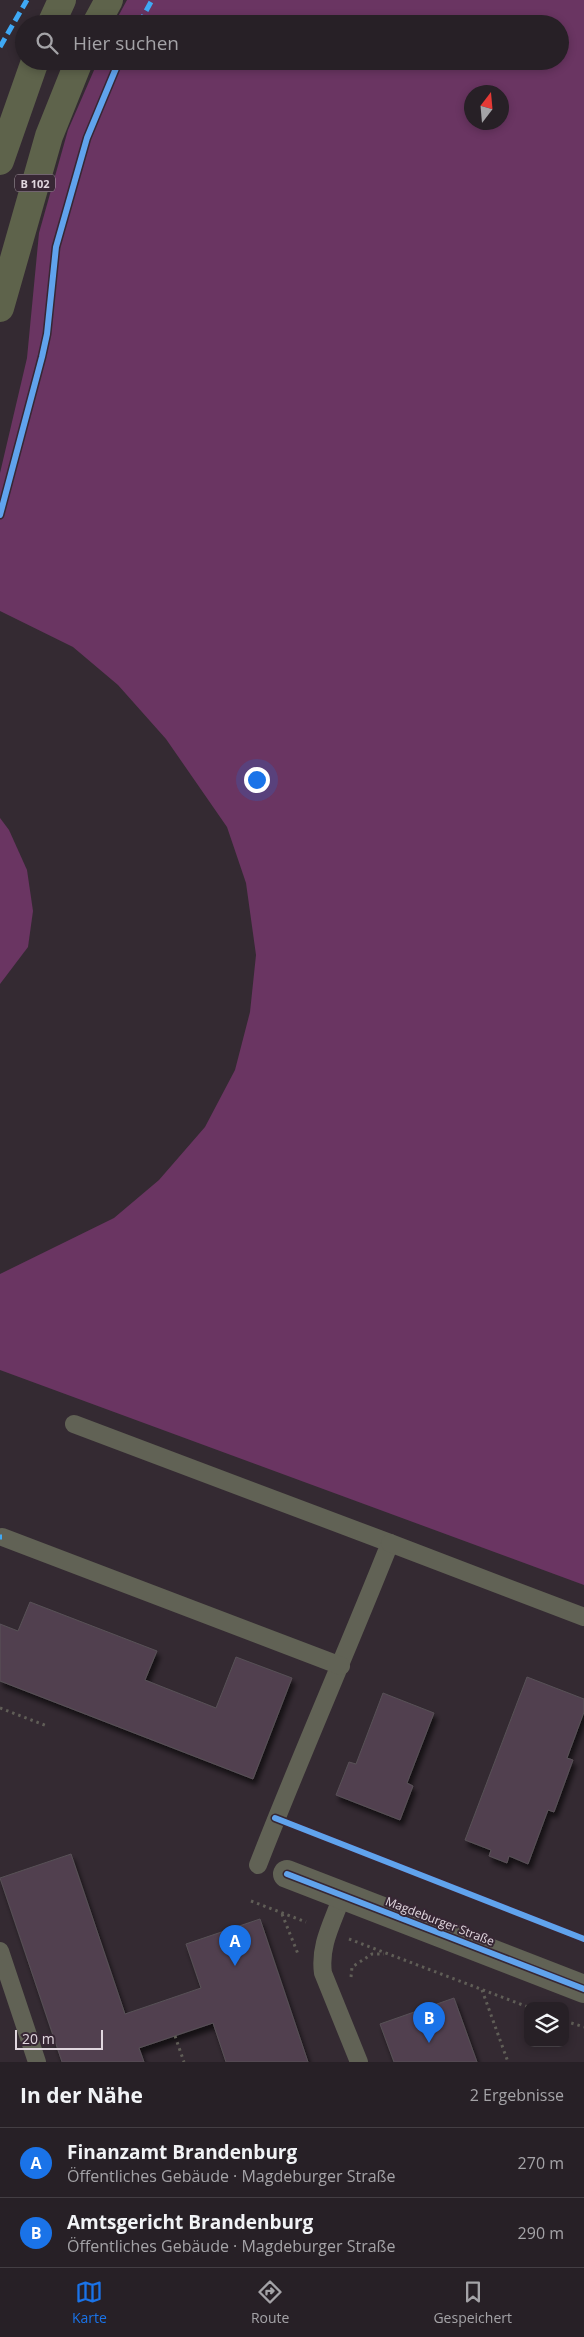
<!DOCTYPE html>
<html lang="de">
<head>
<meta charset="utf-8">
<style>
	body { margin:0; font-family:"Open Sans",sans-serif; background:#2f282e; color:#f1f3f6 }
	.controls { position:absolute; right:15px; bottom:15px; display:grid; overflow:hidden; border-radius:10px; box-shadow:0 2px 8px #0003 }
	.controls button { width:45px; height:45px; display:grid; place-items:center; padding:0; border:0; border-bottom:1px solid #433e43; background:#272026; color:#f1f3f6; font:25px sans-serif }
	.compass { position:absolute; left:464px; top:85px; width:45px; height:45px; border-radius:50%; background:#272026; box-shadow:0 2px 8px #0003; rotate:16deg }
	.scale { position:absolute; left:15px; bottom:12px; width:88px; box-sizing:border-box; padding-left:5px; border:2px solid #e0d6de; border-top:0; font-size:14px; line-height:18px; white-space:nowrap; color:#e0d6de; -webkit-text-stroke:4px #372734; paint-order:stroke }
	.you { position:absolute; left:256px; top:779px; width:18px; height:18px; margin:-12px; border:4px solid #fff; border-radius:50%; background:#1a73e8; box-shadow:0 0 0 8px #1a73e833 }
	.badge { display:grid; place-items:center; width:32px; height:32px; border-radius:50%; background:#1a73e8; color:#fff; font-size:16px; font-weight:700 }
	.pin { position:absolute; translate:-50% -41px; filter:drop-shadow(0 1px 2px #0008) }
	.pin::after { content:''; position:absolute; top:26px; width:18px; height:15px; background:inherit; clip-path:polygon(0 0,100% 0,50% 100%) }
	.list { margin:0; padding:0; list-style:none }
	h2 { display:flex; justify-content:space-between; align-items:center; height:65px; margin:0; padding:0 20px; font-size:21px }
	h2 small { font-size:16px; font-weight:400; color:#a4a3a7 }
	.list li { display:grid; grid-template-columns:32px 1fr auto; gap:15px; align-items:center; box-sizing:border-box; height:70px; padding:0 20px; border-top:1px solid #433e43 }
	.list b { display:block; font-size:19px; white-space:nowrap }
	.list p { margin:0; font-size:16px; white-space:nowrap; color:#a4a3a7 }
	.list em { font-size:16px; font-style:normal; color:#a4a3a7 }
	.icon { flex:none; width:28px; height:28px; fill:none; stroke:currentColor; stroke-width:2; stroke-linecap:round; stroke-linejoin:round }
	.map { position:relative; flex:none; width:584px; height:2062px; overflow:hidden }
	.search { position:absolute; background:#272026; box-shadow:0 2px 8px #0003; left:15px; right:15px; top:15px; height:55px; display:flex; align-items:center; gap:12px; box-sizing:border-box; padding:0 18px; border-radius:28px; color:#a4a3a7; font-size:19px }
	.sheet { height:205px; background:#272026 }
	nav { display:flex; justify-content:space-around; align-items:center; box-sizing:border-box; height:70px; border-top:1px solid #433e43; background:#272026; font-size:14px; color:#a4a3a7 }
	nav a { display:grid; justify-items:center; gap:2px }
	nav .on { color:#1a73e8 }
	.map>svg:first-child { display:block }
	.green { fill:#6a3562; fill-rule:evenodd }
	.building { fill:#51414f; stroke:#585157; filter:url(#shadow) }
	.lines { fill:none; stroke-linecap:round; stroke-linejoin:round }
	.path { stroke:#605e57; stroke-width:3; stroke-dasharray:2.5 4; stroke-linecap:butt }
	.service { stroke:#616255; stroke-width:18 }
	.tertiary { stroke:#616255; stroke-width:28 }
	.primary { stroke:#5e634b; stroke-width:28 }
	.quiet { stroke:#3fa9f5; stroke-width:5; stroke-dasharray:10 5; stroke-linecap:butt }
	.cycleway-casing { stroke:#372734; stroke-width:9 }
	.cycleway { stroke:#60a3ed; stroke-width:6 }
	.labels { text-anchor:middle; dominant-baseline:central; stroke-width:4; stroke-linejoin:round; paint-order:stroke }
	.shield { fill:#372734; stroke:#ada2ab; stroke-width:1 }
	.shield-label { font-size:11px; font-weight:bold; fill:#e0d6de }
	.street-label { font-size:12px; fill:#e0d6de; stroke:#372734 }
</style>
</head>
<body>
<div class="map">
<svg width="584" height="2062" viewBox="0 0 584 2062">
	<defs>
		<filter id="shadow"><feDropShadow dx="3" dy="5.5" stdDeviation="2.5" flood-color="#0009"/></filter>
	</defs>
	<rect width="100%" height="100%" fill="#342a32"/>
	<g class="green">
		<path d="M127,0h457v1585l-584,-215v-96l114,-56 45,-38 46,-53 30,-57 15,-58 6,-57 -10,-72 -19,-56 -61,-88 -48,-54 -45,-38 -73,-36v-138l27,-115 12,-125 29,-103 30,-69h462v-37h-446zM502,92v30h-30v-30z"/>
		<path d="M0,818l9,12 18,40 6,41 -5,36 -28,37z"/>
	</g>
	<g class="building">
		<path d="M30,1602l127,49 -12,29 71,28 20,-51 56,21 -39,101 -253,-98v-57l18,7z"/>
		<path d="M527,1677l57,22v13l-17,46 6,2 -19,52 -6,-2 -20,54 -19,-8 -2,7 -18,-7 2,-6 -26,-10z"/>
		<path d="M383,1693l51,20 -27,70 6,3 -13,34 -64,-25 13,-33 7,2z"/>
		<path d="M71,1854l54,160 76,-26 -15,-44 74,-25 48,143h-82l-13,-39 -74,25 5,14h-82l-62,-184z"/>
		<path d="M454,1998l23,64h-83l-14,-38z"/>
	</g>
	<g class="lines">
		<g class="path">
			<path d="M0,1708l47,18"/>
			<path d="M251,1901l55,21"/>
			<path d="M282,1914l16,40"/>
			<path d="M349,1939l179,68"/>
			<path d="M351,1977l1,-10 20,-13h12"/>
			<path d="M482,1990l26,72"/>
			<path d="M565,2021l19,6"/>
			<path d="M175,2036l9,26"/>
		</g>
		<g class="service">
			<path d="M74,1424l316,119c-43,108 -90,214 -132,322"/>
			<path d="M2,1537l339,129"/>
			<path d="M390,1543l194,74"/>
			<path d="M342,1896c-9,26 -23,49 -19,77l36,89"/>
			<path d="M0,1951l37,111"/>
		</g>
		<path class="tertiary" d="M287,1874l297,115"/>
		<g class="primary">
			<path d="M51,24l11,-24"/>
			<path d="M96,24l13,-24"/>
			<path d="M0,161l35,-100"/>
			<path d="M0,308l49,-172 30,-75"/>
		</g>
		<g class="quiet">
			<path d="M139,24l13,-24"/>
			<path d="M0,47l27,-47"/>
			<path d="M0,1537h2"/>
		</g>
		<defs>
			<g id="cycleway">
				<path d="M0,515l42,-158 5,-23 9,-87 31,-109 32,-77"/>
				<path d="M275,1818l309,121"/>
				<path d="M287,1874l297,115"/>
			</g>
		</defs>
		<use href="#cycleway" class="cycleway-casing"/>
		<use href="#cycleway" class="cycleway"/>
	</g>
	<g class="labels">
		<rect class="shield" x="15" y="174.5" width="40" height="17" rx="4"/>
		<g class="shield-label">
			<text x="35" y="183">B 102</text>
		</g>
		<g class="street-label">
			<text transform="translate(440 1921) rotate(21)">Magdeburger Straße</text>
		</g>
	</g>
</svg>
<div class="controls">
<button><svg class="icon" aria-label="layers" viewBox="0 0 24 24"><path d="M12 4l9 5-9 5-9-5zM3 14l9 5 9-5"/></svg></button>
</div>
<svg class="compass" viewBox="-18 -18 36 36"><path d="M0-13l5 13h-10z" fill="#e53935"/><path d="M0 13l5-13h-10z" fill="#a4a3a7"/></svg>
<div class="scale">20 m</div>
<div class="you"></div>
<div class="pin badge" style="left:235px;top:1966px">A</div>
<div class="pin badge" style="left:429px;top:2043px">B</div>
<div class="search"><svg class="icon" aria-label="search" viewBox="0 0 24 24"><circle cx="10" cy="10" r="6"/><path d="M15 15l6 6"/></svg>Hier suchen</div>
</div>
<section class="sheet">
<h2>In der Nähe<small>2 Ergebnisse</small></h2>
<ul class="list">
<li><span class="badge">A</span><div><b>Finanzamt Brandenburg</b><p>Öffentliches Gebäude · Magdeburger Straße</p></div><em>270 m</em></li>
<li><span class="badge">B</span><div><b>Amtsgericht Brandenburg</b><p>Öffentliches Gebäude · Magdeburger Straße</p></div><em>290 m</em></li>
</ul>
</section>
<nav>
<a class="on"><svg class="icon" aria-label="map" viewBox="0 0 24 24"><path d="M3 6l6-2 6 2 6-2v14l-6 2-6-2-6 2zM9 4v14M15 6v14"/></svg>Karte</a>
<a><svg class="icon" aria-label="directions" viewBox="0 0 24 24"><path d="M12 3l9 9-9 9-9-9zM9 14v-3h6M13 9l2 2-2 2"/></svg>Route</a>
<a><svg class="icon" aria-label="saved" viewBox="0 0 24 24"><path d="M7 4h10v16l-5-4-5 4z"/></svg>Gespeichert</a>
</nav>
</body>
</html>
